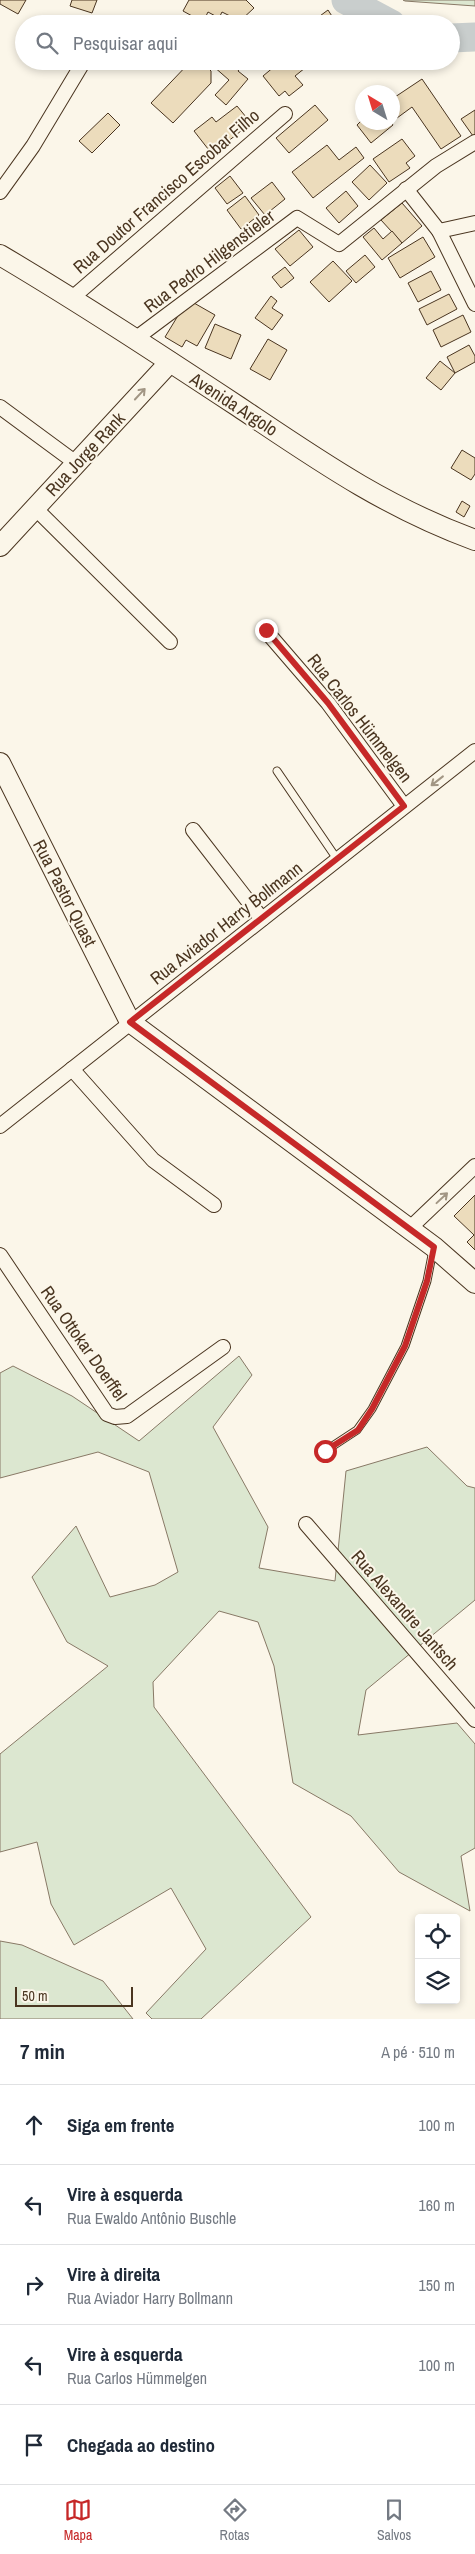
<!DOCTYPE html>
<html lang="pt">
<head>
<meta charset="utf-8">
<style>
	body { margin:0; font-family:"Archivo Narrow",sans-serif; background:#f6f6f7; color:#1f2937 }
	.controls { position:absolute; right:15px; bottom:15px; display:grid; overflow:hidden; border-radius:5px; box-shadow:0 2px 8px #0003 }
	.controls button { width:45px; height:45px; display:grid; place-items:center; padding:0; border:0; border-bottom:1px solid #e0e1e3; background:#fff; color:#1f2937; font:25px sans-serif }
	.compass { position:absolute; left:355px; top:85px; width:45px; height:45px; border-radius:50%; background:#fff; box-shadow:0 2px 8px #0003; rotate:322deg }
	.scale { position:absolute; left:15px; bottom:12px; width:118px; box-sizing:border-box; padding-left:5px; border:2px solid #4a3520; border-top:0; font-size:14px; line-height:18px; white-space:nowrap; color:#4a3520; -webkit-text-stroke:4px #fbf6e9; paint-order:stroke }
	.stop { position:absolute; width:15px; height:15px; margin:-11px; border:4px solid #c62828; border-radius:50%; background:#fff }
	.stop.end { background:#c62828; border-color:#fff; box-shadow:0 1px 5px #0008 }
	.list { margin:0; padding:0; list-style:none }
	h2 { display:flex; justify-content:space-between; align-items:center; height:65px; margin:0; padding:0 20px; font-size:21px }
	h2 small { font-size:16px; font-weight:400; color:#747a83 }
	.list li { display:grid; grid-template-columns:32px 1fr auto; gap:15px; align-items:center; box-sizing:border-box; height:80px; padding:0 20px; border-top:1px solid #e0e1e3 }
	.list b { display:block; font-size:19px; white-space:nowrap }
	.list p { margin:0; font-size:16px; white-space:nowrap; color:#747a83 }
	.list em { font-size:16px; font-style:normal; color:#747a83 }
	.icon { flex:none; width:28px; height:28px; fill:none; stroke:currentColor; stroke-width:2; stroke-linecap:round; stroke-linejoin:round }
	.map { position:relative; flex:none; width:475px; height:2019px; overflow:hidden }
	.search { position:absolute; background:#fff; box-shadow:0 2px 8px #0003; left:15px; right:15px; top:15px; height:55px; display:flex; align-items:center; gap:12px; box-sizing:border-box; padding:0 18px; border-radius:28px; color:#747a83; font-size:19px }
	.sheet { height:465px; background:#fff }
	nav { display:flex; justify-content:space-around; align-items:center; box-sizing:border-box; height:70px; border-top:1px solid #e0e1e3; background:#fff; font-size:14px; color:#747a83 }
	nav a { display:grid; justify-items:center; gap:2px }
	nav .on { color:#c62828 }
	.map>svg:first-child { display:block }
	.green { fill:#dce7d0; stroke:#887966 }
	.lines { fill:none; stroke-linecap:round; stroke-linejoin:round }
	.river { stroke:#c9cecd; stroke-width:29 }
	.building { fill:#ecdcbc; stroke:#4a3520 }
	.lane-casing { stroke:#4a3520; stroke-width:9 }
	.street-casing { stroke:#4a3520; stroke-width:16 }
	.secondary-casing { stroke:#4a3520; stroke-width:22 }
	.lane { stroke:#fbf6e9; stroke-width:7 }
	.street { stroke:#fbf6e9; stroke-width:14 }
	.secondary { stroke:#fbf6e9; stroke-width:20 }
	.oneway { stroke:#a29684 }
	.route { stroke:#c62828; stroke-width:6 }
	.labels { text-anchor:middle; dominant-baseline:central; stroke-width:4; stroke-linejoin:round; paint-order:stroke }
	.street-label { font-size:18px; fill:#4a3520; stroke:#fbf6e9 }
</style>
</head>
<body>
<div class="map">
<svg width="475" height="2019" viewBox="0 0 475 2019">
	<rect width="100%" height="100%" fill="#fbf6e9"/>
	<g class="green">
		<path d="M403,0h72v6l-70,-5z"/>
		<path d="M239,1356l13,19 -39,52 55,100 -9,41 76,13 11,-110 81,-24 40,39 8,2v112l-109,90 -8,45 99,-12 18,21v104l-14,8 9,55 -71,-39 -48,-56 -58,-33 -19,-117 -16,-44 -39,-11 -66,71 1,25 157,210 -110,102h-49l-6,-6 60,-64 -35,-61 -97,57 -23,-41 -14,-62 -37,10v-98l108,-88 -41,-24 -35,-65 44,-51 34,71 45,-12 23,-13 -29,-100 -51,-20 -98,26v-105l13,-7 59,30 67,45z"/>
		<path d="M0,1941l22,4 81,36 30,38h-133z"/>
	</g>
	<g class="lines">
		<g class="river">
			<path d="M346,0l45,24"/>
			<path d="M451,38l24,-1"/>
		</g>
	</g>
	<g class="building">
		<path d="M0,0h26l-8,14 -18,-10z"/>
		<path d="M72,0h25l-5,13 -22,-7z"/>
		<path d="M189,0h57l8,8 -14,13 -18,-9 -3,6 -11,-6 -5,10 -20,-11z"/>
		<path d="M328,10l9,14h-28z"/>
		<path d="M191,61h10l10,10v12l-38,40 -22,-20z"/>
		<path d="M217,61h29l-8,10 10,8 -22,26 -11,-10 14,-15 -16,-14z"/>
		<path d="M281,61h18l6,7 -10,8 8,9 -14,11 -4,-5 -6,5 -16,-20z"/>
		<path d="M422,79l39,57 -20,13 -29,-42 -15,11 -5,-7v-12z"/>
		<path d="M315,105l13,15 -39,33 -13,-15z"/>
		<path d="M237,106l14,17 -39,31 -18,-23 18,-14 4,5z"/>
		<path d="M475,110v25l-2,1 -12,-17z"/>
		<path d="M108,113l12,12 -28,28 -13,-12z"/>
		<path d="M362,120v2h29l2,3 -22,18 -14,-18z"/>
		<path d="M402,139l13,17 -9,7 4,5 -21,14 -16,-23z"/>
		<path d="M327,145l12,15 17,-13 8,11 -51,40 -21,-26z"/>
		<path d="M370,165l17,18 -18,17 -17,-18z"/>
		<path d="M230,176l13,17 -16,11 -12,-16z"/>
		<path d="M272,182l13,17 -20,16 -14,-17z"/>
		<path d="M346,191l12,15 -19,17 -13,-15z"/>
		<path d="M245,196l14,19 -18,14 -14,-19z"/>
		<path d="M402,203l20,23 -20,17 -21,-23z"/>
		<path d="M374,228l9,11 9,-8 10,12 -20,17 -19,-23z"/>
		<path d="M299,230l14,17 -23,19 -15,-17z"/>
		<path d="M423,237l12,20 -35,21 -12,-20z"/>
		<path d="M365,255l10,12 -19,16 -10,-12z"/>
		<path d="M333,261l19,20 -23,21 -19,-20z"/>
		<path d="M285,267l9,11 -13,10 -9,-11z"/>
		<path d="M431,271l10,19 -23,12 -10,-19z"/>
		<path d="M449,294l8,15 -30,16 -8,-16z"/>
		<path d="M271,296l6,5 -5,7 11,7 -11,15 -17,-12z"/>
		<path d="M194,303l21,12 -18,31 -11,-6 -4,7 -17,-10 14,-23z"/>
		<path d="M463,315l8,17 -30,15 -8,-17z"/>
		<path d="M215,324l26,11 -10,24 -26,-11z"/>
		<path d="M268,339l19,11 -17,30 -20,-11z"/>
		<path d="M469,345l6,11v6l-20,11 -8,-16z"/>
		<path d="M440,361l15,12 -14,17 -15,-12z"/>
		<path d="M462,450l13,8v16l-4,6 -20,-12z"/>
		<path d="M462,501l8,5 -6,11 -8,-5z"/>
		<path d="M475,1195v55l-8,-8 7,-7 -20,-19z"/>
	</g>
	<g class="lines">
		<defs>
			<g id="lane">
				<path d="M277,771l60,88"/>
				<path d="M325,1451l32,-21 15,-21 33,-63 22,-65 6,-31"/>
			</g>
			<g id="street">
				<path d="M406,189l33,42 36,73"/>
				<path d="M0,192l33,-46 51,-85"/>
				<path d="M439,231l36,-8"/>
				<path d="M72,298l213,-184"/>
				<path d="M135,339l162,-121 42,26 97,-78 39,-24"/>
				<path d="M0,407l76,56"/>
				<path d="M35,508l135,134"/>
				<path d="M266,631l62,72 76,103"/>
				<path d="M193,830l69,89"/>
				<path d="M72,1069l81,91 61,45"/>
				<path d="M0,1126l475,-375"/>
				<path d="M409,1229l66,-63"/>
				<path d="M0,1255l107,159 8,3 12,-1 96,-69"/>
				<path d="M306,1524l169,196"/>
			</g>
			<g id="secondary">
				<path d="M0,255c81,48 160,100 239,152 79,53 146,100 236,133"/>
				<path d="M0,546l170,-184"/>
				<path d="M0,763l130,259 304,225 41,36"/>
			</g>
		</defs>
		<use href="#lane" class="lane-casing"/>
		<use href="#street" class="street-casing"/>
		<use href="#secondary" class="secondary-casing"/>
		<use href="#lane" class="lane"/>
		<use href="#street" class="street"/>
		<use href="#secondary" class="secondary"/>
	</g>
	<defs><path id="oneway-shaft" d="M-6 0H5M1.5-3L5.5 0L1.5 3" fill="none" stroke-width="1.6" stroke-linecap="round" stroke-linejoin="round" transform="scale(1.25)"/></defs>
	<g class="oneway">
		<use href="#oneway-shaft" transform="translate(140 394) rotate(-47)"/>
		<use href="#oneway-shaft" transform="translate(437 781) rotate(142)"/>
		<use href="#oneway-shaft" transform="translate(442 1198) rotate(-43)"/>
	</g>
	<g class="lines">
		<path class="route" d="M266,630l62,73 76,103 -274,216 304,225 -7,34 -22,65 -33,63 -14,21 -33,21"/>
	</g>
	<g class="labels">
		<g class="street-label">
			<text transform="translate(166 191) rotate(-41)">Rua Doutor Francisco Escobar Filho</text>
			<text transform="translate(209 261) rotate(-37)">Rua Pedro Hilgenstieler</text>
			<text transform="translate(234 404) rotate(33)">Avenida Argolo</text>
			<text transform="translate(85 454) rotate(-47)">Rua Jorge Rank</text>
			<text transform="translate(360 718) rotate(52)">Rua Carlos Hümmelgen</text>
			<text transform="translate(65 893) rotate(63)">Rua Pastor Quast</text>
			<text transform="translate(226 923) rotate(-38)">Rua Aviador Harry Bollmann</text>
			<text transform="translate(84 1343) rotate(55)">Rua Ottokar Doerffel</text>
			<text transform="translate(405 1610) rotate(49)">Rua Alexandre Jantsch</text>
		</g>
	</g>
</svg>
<div class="controls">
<button><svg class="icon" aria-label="locate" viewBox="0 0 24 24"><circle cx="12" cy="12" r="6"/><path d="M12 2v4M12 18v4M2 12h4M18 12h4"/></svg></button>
<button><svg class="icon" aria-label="layers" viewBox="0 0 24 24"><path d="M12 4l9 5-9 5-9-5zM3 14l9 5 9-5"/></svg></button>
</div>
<svg class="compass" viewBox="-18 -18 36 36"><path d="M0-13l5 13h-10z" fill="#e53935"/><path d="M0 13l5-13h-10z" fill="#747a83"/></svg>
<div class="scale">50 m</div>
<div class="stop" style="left:325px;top:1451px"></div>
<div class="stop end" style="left:266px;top:630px"></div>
<div class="search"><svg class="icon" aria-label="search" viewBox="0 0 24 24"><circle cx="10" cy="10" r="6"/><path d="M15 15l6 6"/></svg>Pesquisar aqui</div>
</div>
<section class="sheet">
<h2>7 min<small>A pé · 510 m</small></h2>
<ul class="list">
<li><svg class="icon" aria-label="ahead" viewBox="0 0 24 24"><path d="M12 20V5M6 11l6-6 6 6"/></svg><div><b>Siga em frente</b></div><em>100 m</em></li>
<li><svg class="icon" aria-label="left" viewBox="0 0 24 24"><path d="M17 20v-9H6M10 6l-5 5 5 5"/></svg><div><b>Vire à esquerda</b><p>Rua Ewaldo Antônio Buschle</p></div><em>160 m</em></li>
<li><svg class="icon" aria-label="right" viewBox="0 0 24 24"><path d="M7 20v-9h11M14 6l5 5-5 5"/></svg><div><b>Vire à direita</b><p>Rua Aviador Harry Bollmann</p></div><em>150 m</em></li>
<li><svg class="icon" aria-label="left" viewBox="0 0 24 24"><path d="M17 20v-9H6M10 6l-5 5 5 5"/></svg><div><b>Vire à esquerda</b><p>Rua Carlos Hümmelgen</p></div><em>100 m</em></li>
<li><svg class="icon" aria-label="arrive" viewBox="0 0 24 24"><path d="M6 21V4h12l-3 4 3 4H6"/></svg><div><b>Chegada ao destino</b></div></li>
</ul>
</section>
<nav>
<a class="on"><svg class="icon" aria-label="map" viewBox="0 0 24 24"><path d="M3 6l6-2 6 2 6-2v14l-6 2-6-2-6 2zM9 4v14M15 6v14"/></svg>Mapa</a>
<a><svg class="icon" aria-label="directions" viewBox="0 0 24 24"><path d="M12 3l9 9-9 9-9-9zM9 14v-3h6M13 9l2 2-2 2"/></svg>Rotas</a>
<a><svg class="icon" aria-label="saved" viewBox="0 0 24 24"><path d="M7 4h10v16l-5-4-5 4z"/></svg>Salvos</a>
</nav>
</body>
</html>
